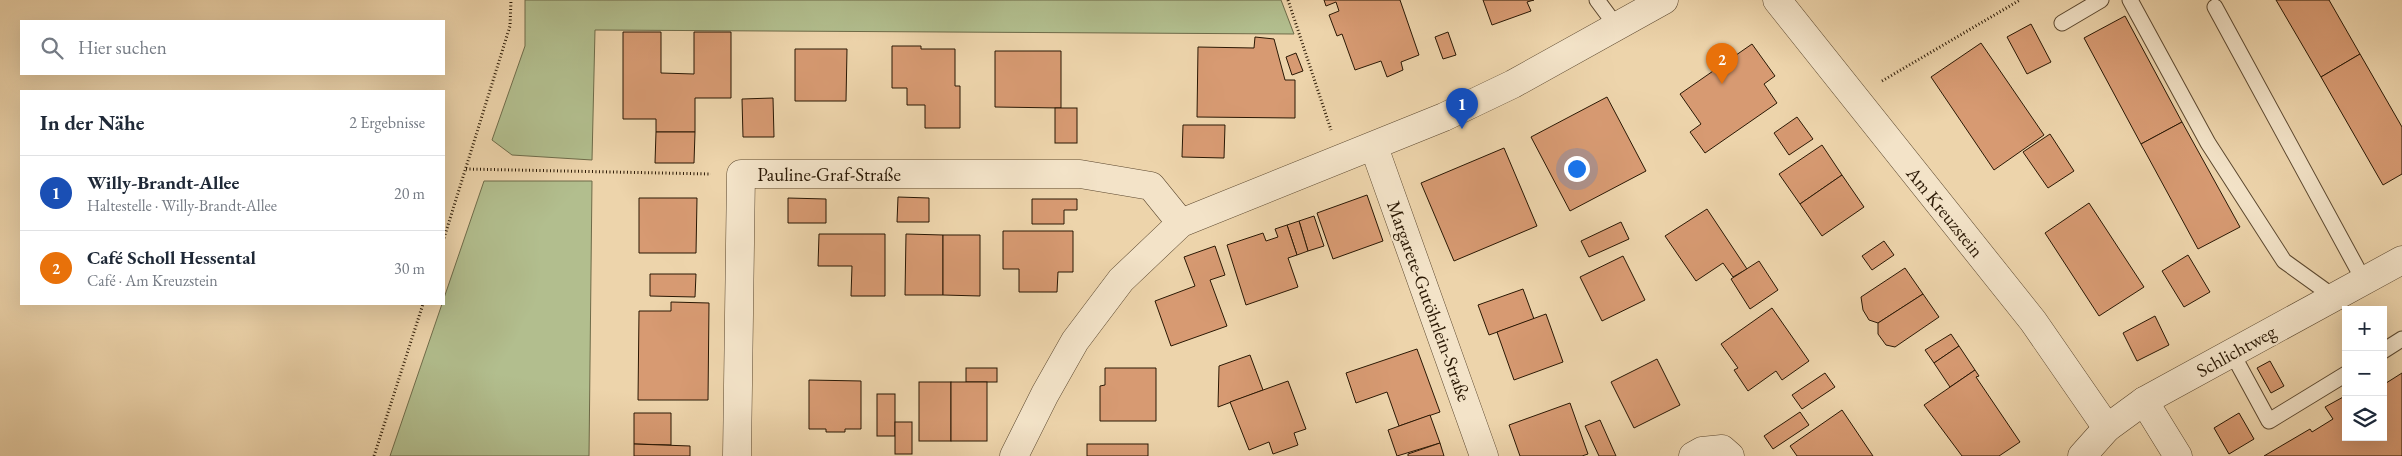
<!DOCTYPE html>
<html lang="de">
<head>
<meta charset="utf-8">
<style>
	body { margin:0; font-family:"EB Garamond",serif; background:#f2f2f3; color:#1f2937 }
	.controls { position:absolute; right:15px; bottom:15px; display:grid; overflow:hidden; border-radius:0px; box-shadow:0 5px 20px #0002 }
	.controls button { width:45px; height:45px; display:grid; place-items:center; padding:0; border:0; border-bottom:1px solid #e0e1e3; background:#fff; color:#1f2937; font:25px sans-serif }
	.you { position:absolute; left:1576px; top:168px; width:18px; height:18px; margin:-12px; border:4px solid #fff; border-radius:50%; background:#1a73e8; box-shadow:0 0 0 8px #1a73e833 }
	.badge { display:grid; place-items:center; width:32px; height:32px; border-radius:50%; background:#8f2418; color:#fff; font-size:16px; font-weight:700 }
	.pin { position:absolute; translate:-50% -41px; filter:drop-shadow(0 1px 2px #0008) }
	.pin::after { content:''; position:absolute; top:26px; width:18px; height:15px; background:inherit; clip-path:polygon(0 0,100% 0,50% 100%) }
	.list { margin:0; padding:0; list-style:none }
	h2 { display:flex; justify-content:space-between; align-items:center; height:65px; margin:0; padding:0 20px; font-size:21px }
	h2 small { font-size:16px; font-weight:400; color:#747a83 }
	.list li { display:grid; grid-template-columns:32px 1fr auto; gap:15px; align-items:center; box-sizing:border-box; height:75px; padding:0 20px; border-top:1px solid #e0e1e3 }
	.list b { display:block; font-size:19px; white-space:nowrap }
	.list p { margin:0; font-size:16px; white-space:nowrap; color:#747a83 }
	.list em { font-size:16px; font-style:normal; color:#747a83 }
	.icon { flex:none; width:28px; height:28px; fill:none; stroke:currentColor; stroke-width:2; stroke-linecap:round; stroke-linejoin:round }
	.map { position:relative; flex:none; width:2402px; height:456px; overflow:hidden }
	.search { position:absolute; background:#fff; box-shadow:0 5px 20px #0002; left:20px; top:20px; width:425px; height:55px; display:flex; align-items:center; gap:12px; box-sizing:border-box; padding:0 18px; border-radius:0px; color:#747a83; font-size:19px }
	.panel { position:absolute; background:#fff; box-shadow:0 5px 20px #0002; left:20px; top:90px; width:425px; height:215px; border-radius:0px }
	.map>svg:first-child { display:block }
	.green { fill:#b2be8e; stroke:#6e6b49 }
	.building { fill:#d79a72; stroke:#2a1804 }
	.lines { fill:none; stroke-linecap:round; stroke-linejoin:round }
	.service-casing { stroke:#5b472e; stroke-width:17 }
	.minor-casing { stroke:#5b472e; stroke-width:29 }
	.path { stroke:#2a1804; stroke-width:3; stroke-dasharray:1 2.5; stroke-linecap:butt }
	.service { stroke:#f3e3c8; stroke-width:15 }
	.minor { stroke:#f3e3c8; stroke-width:28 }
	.labels { text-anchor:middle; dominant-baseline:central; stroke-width:4.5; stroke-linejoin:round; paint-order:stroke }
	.street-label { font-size:19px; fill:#2a1804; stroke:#f3e3c8 }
</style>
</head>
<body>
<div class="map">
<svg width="2402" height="456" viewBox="0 0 2402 456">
	<rect width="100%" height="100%" fill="#edd4ab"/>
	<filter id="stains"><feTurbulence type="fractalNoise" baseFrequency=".004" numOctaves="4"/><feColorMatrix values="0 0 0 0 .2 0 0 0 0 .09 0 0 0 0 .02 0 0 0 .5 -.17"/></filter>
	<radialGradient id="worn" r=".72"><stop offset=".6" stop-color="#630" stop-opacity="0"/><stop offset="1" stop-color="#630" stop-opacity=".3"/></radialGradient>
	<g class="green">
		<path d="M525,0h756l13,34 -699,-4 -3,130 -80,-5 -20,-15 33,-94z"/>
		<path d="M484,181h108l-3,275h-199l52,-152h2v-6z"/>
	</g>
	<g class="building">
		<path d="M1324,0h76l19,55 -18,7 2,8 -16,7 -6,-16 -26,9 -13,-36 -5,2 -8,-21 10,-4 -3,-9 -10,4z"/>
		<path d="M1483,0h51l-7,2 4,9 -39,14z"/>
		<path d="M2276,0h53l31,54 -39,23z"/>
		<path d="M2125,16l57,106 -41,22 -57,-106z"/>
		<path d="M2031,24l20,38 -24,12 -20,-37z"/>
		<path d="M623,32h38v41l33,1v-42h37v66h-36v34h-39v-13h-33z"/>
		<path d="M1448,32l8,23 -13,4 -8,-22z"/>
		<path d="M1255,37l19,2 11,41h10v38l-98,-1 1,-70 56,1z"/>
		<path d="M1981,43l63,92 -50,35 -63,-93z"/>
		<path d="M1752,44l23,32 -11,8 13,19 -72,50 -15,-21 11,-8 -21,-30z"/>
		<path d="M892,46h29v3h34v37h5v42h-35v-23h-18v-17h-15z"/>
		<path d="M795,49h52l-1,52h-51z"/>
		<path d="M995,51h66v57l-66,-1z"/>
		<path d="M1296,53l7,18 -11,4 -6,-18z"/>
		<path d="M2360,54l42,73v47l-19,11 -62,-108z"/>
		<path d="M1607,97l39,74 -76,40 -39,-74z"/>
		<path d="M773,98l1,39h-31l-1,-38z"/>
		<rect x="1055" y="108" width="22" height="35"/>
		<path d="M1797,117l16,22 -24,16 -15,-22z"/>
		<path d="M2182,122l58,105 -42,22 -57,-105z"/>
		<path d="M1183,125h42l-1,33 -42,-1z"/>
		<path d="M656,132h39l-1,31h-39z"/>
		<path d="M2050,134l24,37 -26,17 -25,-36z"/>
		<path d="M1822,145l20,30 -42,29 -21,-30z"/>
		<path d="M1504,148l33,78 -83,35 -33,-78z"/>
		<path d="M1842,175l22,32 -42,29 -22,-32z"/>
		<path d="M1367,195l16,46 -50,18 -16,-46z"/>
		<path d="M898,197l31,1v24h-32z"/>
		<path d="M639,198h58l-1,55h-57z"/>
		<path d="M788,198l38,1v24h-38z"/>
		<path d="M1032,199h45v11h-13v14h-32z"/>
		<path d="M2089,203l55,84 -45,29 -54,-83z"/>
		<path d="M1707,209l40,60 -14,8 -10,-14 -27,18 -31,-45z"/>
		<path d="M1314,216l10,30 -16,5 -9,-30z"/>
		<path d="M1299,221l9,30 -11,4 -10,-30z"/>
		<path d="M1621,222l8,17 -40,18 -8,-16z"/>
		<path d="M1287,225l10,30 -9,3 10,29 -52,18 -19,-60 36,-12 3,8 12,-4 -3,-8z"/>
		<path d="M1003,231h70v41h-15l-1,20h-38v-23h-16z"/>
		<path d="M819,234h66v62h-34l1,-30h-34z"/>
		<path d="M906,234l37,1v60h-38z"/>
		<path d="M943,235h37v61l-37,-1z"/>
		<path d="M1884,241l10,14 -22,15 -10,-14z"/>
		<path d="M1215,246l10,29 -15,5 17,46 -56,20 -16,-45 40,-15 -11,-29z"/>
		<path d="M2188,255l22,37 -26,15 -22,-36z"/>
		<path d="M1623,256l22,44 -43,21 -22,-44z"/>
		<path d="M1759,261l19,29 -28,19 -19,-30z"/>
		<path d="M1905,268l18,26 -45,29 -9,-3 -6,-10 -2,-13z"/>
		<path d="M650,274h46l-1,23 -45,-1z"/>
		<path d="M1523,289l11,30 -45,16 -11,-30z"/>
		<path d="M1923,294l16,23 -44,30 -9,-2 -8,-11v-11z"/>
		<path d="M671,302l38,1 -1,97h-70l1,-89h32z"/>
		<path d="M1772,308l37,53 -27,19 -6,-9 -28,20 -14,-21 4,-2 -17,-24z"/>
		<path d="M1546,314l17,48 -49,18 -17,-48z"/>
		<path d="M2155,316l14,29 -32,16 -14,-28z"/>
		<path d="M1951,334l8,12 -25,17 -9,-13z"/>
		<path d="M1959,346l16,24 -25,17 -16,-24z"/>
		<path d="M1417,349l23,63 -41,14 -12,-34 -31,11 -10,-30z"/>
		<path d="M1250,355l13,35 -45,17 1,-41z"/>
		<path d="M1657,359l23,46 -46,23 -23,-46z"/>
		<path d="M2270,361l14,25 -13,7 -14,-25z"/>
		<rect x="966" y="368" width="31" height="14"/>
		<path d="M1105,368h51v53h-56v-35l5,-1z"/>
		<path d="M1975,370l4,6 -3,1 44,65 -21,14h-37l-38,-51z"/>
		<path d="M1825,373l10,14 -33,22 -10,-14z"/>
		<path d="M2402,373v83h-138l46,-27 2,3 21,-13 -8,-12 20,-11 1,41h37v-52z"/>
		<path d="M809,380l52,1v48h-16v3h-19v-3h-17z"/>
		<path d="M1288,381l18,48 -12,4 4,12 -25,9 -4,-12 -20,8 -19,-48z"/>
		<rect x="919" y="382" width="32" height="59"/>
		<rect x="951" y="382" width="36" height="59"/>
		<rect x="877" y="394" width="18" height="42"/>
		<path d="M1570,403l18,51 -6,2h-62l-11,-31z"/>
		<path d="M1842,410l31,46h-76l-7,-10z"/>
		<path d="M1800,412l9,13 -36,24 -9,-13z"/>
		<path d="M634,413h37v32l-37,-1z"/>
		<path d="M2239,413l15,26 -25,15 -15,-26z"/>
		<path d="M1430,415l10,28 -43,13 -9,-26z"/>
		<path d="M1600,420l16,36h-17l-14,-30z"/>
		<rect x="895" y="422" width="17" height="32"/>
		<path d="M1440,443l4,13h-36v-2z"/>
		<path d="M634,444l56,2v10h-56z"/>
		<rect x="1087" y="444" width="61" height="12"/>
	</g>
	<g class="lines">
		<defs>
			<g id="service">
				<path d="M1597,0l20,27"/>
				<path d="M2130,0l78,143 76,118 50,36"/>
				<path d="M2215,7l149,274"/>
				<path d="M2062,23l39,-23"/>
				<path d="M2383,351l19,-12"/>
				<path d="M2232,353l37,68 77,-47"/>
			</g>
			<g id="minor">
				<path d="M1777,0l256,321 74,107"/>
				<path d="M1374,147l110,309"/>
				<path d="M2144,401l34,55"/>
				<path d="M737,456l4,-282h339l71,12 30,37"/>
				<path d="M1014,456l31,-62 30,-53 46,-61 60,-57 263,-106 69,-33 151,-84"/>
				<path d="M1693,456l9,-5 20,-2 8,7"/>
				<path d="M2082,456l25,-28 37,-27 258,-141"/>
			</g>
		</defs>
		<use href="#service" class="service-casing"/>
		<use href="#minor" class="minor-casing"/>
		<g class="path">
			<path d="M1288,0l43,130"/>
			<path d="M1882,81l138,-81"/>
			<path d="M466,169l245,5"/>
			<path d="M444,238l66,-212 1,-26"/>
			<path d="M374,456l49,-152"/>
		</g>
		<use href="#service" class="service"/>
		<use href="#minor" class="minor"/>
	</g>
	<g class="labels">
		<g class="street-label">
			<text x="829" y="174">Pauline-Graf-Straße</text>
			<text transform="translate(1945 212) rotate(51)">Am Kreuzstein</text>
			<text transform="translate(1429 301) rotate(70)">Margarete-Gutöhrlein-Straße</text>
			<text transform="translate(2236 351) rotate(-29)">Schlichtweg</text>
		</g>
	</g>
	<rect width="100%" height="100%" filter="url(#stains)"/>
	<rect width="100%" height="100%" fill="url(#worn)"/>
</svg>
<div class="controls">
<button>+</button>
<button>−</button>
<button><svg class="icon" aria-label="layers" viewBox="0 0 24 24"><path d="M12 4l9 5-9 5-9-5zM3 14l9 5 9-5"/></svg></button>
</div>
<div class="you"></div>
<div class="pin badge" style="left:1462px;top:129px;background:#1a4fb4">1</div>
<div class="pin badge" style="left:1722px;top:84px;background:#e8710a">2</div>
<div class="search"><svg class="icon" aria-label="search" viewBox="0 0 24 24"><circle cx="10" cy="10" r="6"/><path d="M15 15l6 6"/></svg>Hier suchen</div>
<section class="panel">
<h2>In der Nähe<small>2 Ergebnisse</small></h2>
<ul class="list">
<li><span class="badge" style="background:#1a4fb4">1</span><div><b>Willy-Brandt-Allee</b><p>Haltestelle · Willy-Brandt-Allee</p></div><em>20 m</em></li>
<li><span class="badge" style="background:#e8710a">2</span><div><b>Café Scholl Hessental</b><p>Café · Am Kreuzstein</p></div><em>30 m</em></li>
</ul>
</section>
</div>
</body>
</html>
